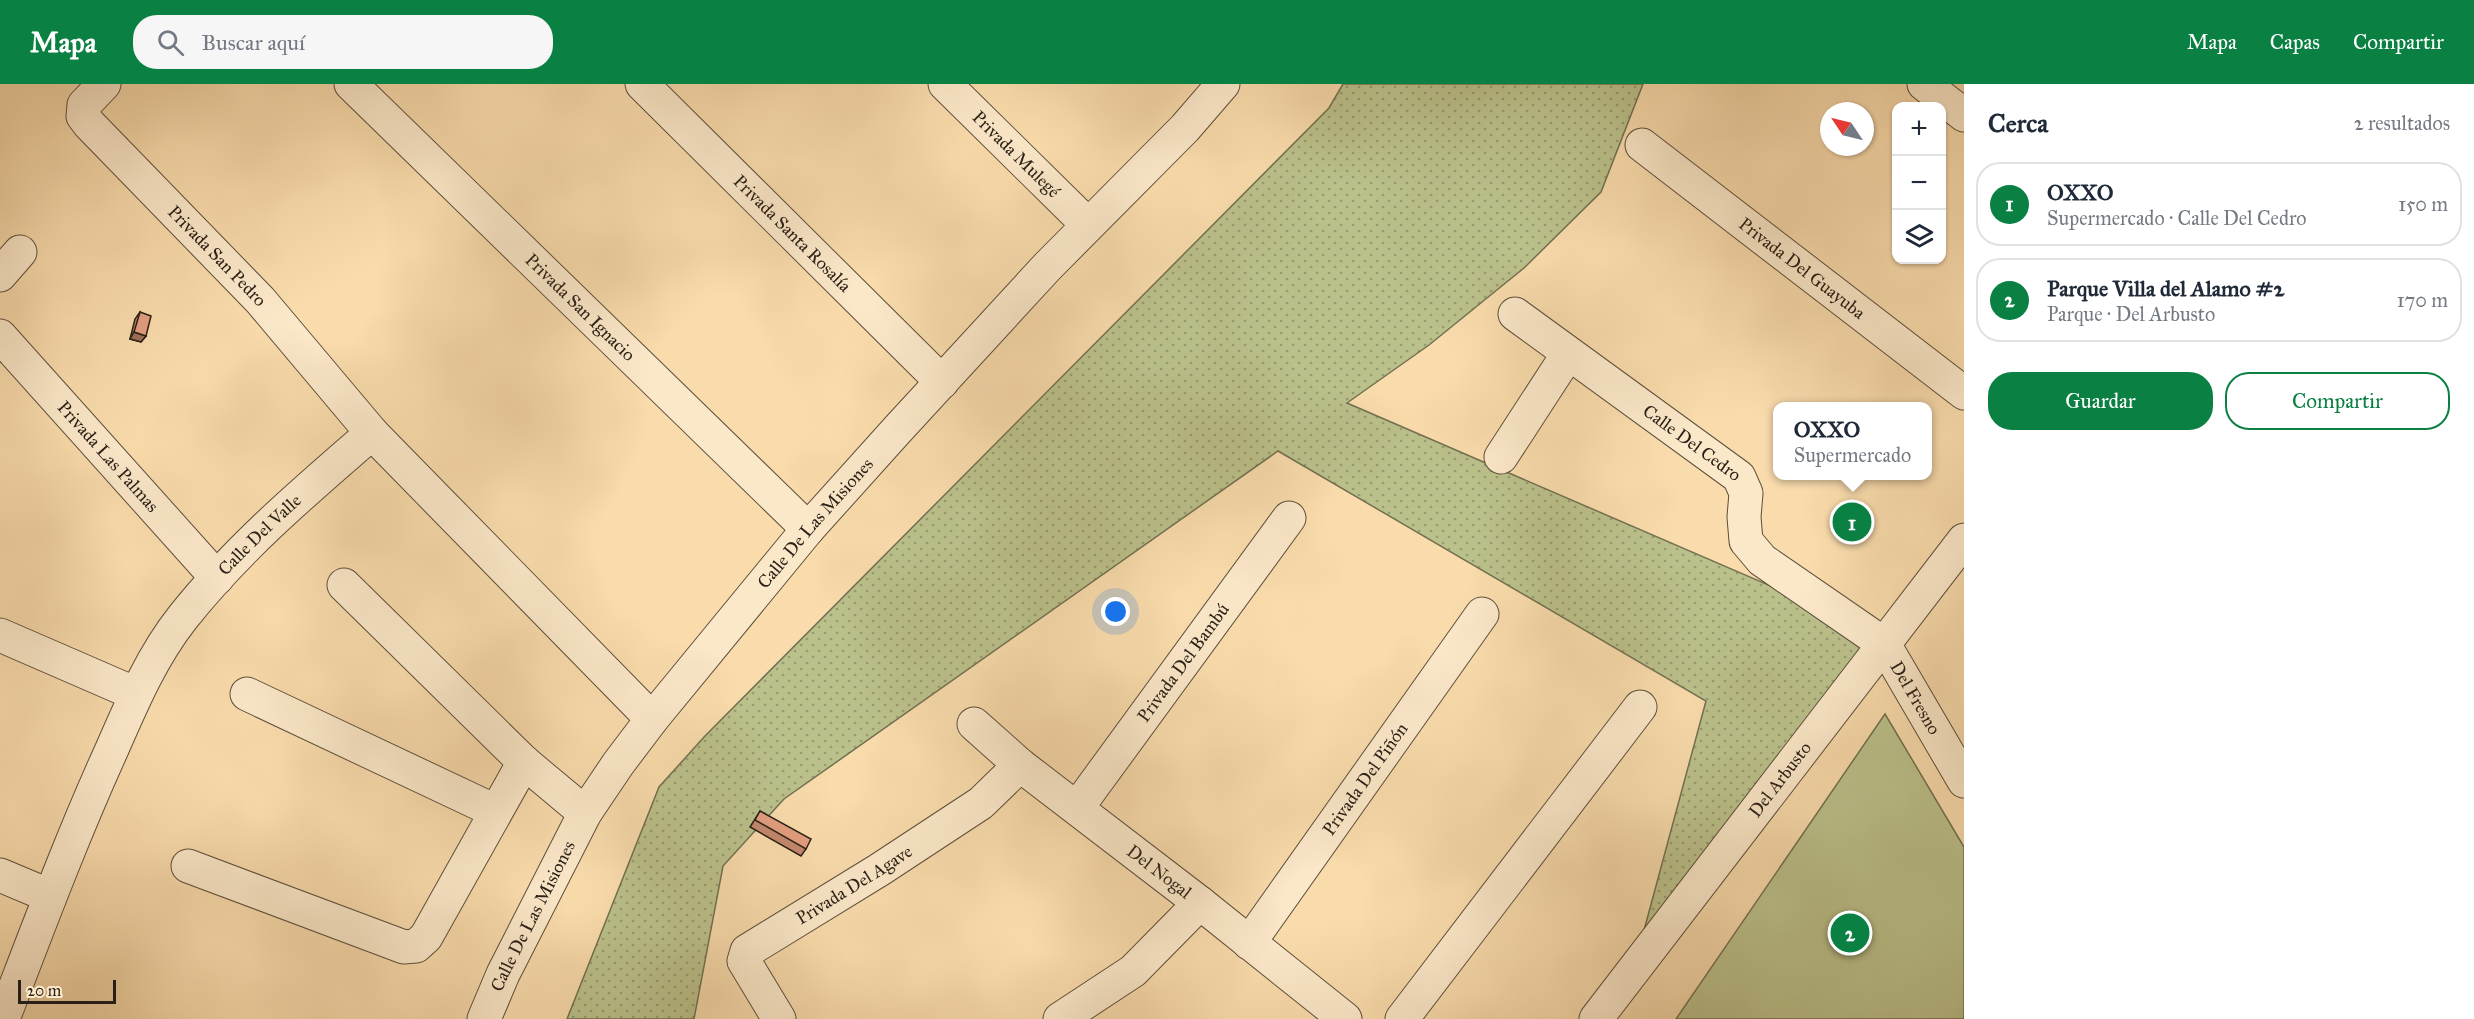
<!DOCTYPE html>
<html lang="es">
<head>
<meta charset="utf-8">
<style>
	body { margin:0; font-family:"IM FELL Great Primer",serif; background:#f6f6f7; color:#1f2937 }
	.controls { position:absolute; right:18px; top:18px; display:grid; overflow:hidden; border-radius:12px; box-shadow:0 2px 4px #0004 }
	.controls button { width:54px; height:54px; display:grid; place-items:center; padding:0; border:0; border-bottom:2px solid #e0e1e3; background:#fff; color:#1f2937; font:30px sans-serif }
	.compass { position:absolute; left:1820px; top:18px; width:54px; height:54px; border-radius:50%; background:#fff; box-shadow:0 2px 4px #0004; rotate:305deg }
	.scale { position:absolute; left:18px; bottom:15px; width:98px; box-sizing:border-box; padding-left:6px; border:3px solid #2a2017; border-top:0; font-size:16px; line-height:21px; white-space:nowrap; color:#2a2017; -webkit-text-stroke:4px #fbe8c9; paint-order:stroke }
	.you { position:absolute; left:1116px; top:528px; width:21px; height:21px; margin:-15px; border:4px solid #fff; border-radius:50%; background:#1a73e8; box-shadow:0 0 0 9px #1a73e833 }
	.badge { display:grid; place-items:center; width:39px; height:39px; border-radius:50%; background:#0b8043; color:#fff; font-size:20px; font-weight:700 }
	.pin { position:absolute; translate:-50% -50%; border:3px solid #fff; box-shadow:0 2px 6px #0006 }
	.popup { position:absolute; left:1773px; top:318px; width:159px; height:78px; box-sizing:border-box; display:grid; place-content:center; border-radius:12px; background:#fff; filter:drop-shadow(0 2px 4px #0005); font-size:20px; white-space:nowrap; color:#747a83 }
	.popup b { font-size:22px; color:#1f2937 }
	.popup::after { content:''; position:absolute; left:50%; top:100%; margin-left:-12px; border:12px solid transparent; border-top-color:#fff }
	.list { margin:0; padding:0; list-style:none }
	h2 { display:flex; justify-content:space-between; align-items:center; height:78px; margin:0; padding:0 24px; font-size:26px }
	h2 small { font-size:20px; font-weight:400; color:#747a83 }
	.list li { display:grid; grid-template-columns:39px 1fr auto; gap:18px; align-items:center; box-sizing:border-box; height:84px; margin:0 12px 12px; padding:0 12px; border:2px solid #e0e1e3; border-radius:24px }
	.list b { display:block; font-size:22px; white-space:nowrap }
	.list p { margin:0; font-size:20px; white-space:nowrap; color:#747a83 }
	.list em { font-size:20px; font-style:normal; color:#747a83 }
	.actions { display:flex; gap:12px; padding:18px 24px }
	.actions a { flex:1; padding:14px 0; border:2px solid #0b8043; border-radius:24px; text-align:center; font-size:21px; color:#0b8043 }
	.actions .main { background:#0b8043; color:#fff }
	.icon { flex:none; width:33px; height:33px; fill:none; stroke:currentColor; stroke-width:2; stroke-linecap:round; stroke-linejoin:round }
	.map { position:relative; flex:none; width:1964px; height:935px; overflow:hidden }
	header { display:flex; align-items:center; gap:36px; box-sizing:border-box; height:84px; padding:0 30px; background:#0b8043; color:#fff }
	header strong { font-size:28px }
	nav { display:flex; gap:33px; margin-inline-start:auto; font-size:21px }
	.search { width:420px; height:54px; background:#f6f6f7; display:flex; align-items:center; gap:15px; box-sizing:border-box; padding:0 21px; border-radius:24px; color:#747a83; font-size:22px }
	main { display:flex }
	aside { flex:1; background:#fff }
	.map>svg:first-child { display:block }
	.grass { fill:url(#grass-dots); stroke:#727051; stroke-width:1.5 }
	.green { fill:#bbc18b; stroke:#727051; stroke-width:1.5 }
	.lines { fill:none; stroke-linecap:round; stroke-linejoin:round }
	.minor-casing { stroke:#5e4f3c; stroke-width:35 }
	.minor { stroke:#fbe8c9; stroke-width:33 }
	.wall { fill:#c3886d; stroke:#2a2017; stroke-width:1.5 }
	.shaded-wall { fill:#9f6f59; stroke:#2a2017; stroke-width:1.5 }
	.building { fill:#e39e7f; stroke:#2a2017; stroke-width:1.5 }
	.labels { text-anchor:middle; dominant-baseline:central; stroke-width:6; stroke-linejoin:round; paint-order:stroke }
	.street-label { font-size:18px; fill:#2a2017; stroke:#fbe8c9 }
</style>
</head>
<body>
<header>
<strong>Mapa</strong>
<div class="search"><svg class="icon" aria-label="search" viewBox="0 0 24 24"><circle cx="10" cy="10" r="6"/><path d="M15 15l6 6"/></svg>Buscar aquí</div>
<nav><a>Mapa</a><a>Capas</a><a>Compartir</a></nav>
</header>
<main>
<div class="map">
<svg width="1964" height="935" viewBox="0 0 1964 935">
	<defs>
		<pattern id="grass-dots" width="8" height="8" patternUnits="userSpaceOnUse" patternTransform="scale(1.5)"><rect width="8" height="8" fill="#bbc18b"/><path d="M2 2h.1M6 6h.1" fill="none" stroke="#989c71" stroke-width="1.8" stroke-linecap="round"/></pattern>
	</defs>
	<rect width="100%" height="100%" fill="#f9dbac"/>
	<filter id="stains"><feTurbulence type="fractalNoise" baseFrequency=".00333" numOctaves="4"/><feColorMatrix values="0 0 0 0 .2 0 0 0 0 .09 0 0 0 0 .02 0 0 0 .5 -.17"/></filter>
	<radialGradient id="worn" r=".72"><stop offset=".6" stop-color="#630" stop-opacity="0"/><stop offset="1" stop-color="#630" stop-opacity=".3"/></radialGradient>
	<path class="grass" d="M1343,0h300l-42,108 -77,76 -95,77 -82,58 500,216 37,25 -251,327 73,-270 -428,-250 -494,348 -61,67 -29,153h-127l92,-232 46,-51 624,-628z"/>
	<path class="green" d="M1885,630l79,133v172h-288z"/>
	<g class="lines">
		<defs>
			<g id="minor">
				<path id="s1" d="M104,0l-20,21 -1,11 6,8 171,176 112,133 280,286"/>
				<path id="s2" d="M351,0l457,445"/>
				<path id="s3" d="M642,0l300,298"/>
				<path id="s4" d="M945,0l142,140"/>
				<path d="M1924,0l40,31"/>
				<path id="s5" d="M1642,61l322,248"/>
				<path d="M0,191l20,-23"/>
				<path id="s6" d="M1515,230l224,163 7,16 -2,24 2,24 16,19 122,84 80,137"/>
				<path id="s7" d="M0,252l217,242"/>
				<path d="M1501,373l67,-103"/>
				<path d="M344,501l180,177 61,51"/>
				<path d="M0,551l136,59"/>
				<path d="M247,610l248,117"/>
				<path id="s8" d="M974,640l46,41 180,138 145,116"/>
				<path id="s9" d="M1077,724l212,-290"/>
				<path d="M188,782l216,81 12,-1 10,-9 98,-175"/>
				<path d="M0,791l50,21"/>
				<path id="s10" d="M1249,859l233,-329"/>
				<path id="s11" d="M3,935c35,-91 69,-182 109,-270 20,-46 40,-93 71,-132 55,-69 123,-127 189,-184"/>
				<path id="s12" d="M484,935l19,-45 82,-161 33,-49 34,-45 156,-190 90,-100 149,-162 138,-139 38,-44"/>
				<path id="s13" d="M779,935l-35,-58 3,-10 132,-81 102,-67 39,-38"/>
				<path d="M1060,935l73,-48 67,-68"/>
				<path d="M1402,935l238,-312"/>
				<path id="s14" d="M1596,935l368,-479"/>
			</g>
		</defs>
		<use href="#minor" class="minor-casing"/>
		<use href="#minor" class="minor"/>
	</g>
	<g class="wall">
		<path d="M140,228l6,24 -5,6 -11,-3 5,-20z"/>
		<path d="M760,727l46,38 -5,7 -51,-29z"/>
	</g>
	<path class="shaded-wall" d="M134,248l12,4 -5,6 -11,-3z"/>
	<g class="building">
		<path d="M140,228l11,4 -5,20 -12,-4z"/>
		<path d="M760,727l51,28 -5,10 -51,-29z"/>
	</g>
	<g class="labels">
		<g class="street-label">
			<text stroke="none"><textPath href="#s4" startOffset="100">Privada Mulegé</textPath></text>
			<text stroke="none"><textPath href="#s3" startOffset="212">Privada Santa Rosalía</textPath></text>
			<text stroke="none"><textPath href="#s1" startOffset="234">Privada San Pedro</textPath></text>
			<text stroke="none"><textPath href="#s5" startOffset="202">Privada Del Guayuba</textPath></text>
			<text stroke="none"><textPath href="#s2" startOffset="320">Privada San Ignacio</textPath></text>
			<text stroke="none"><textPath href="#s6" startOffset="219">Calle Del Cedro</textPath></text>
			<text stroke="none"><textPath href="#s7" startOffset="162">Privada Las Palmas</textPath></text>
			<text stroke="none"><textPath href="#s12" startOffset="600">Calle De Las Misiones</textPath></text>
			<text stroke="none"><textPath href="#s11" startOffset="554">Calle Del Valle</textPath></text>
			<text stroke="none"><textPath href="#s9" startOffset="180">Privada Del Bambú</textPath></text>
			<text stroke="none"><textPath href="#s6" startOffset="578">Del Fresno</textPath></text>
			<text stroke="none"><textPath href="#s10" startOffset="201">Privada Del Piñón</textPath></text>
			<text stroke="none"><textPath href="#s14" startOffset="302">Del Arbusto</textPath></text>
			<text stroke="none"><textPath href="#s8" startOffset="237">Del Nogal</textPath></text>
			<text stroke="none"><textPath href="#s13" startOffset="204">Privada Del Agave</textPath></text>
			<text stroke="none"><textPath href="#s12" startOffset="114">Calle De Las Misiones</textPath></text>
		</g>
	</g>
	<rect width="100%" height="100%" filter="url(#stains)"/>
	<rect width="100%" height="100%" fill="url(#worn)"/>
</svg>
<div class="controls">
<button>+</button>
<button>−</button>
<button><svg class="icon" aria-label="layers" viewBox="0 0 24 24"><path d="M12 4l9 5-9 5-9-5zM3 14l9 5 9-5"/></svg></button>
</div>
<svg class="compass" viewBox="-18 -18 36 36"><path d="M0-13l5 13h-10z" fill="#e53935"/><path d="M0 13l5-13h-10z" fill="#747a83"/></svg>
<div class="scale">20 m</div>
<div class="you"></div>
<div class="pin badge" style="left:1852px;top:438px">1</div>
<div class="popup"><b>OXXO</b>Supermercado</div>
<div class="pin badge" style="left:1850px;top:849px">2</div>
</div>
<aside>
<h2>Cerca<small>2 resultados</small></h2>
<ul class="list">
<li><span class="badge">1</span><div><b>OXXO</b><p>Supermercado · Calle Del Cedro</p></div><em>150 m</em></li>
<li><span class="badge">2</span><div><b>Parque Villa del Alamo #2</b><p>Parque · Del Arbusto</p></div><em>170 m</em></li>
</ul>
<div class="actions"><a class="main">Guardar</a><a>Compartir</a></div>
</aside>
</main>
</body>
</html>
